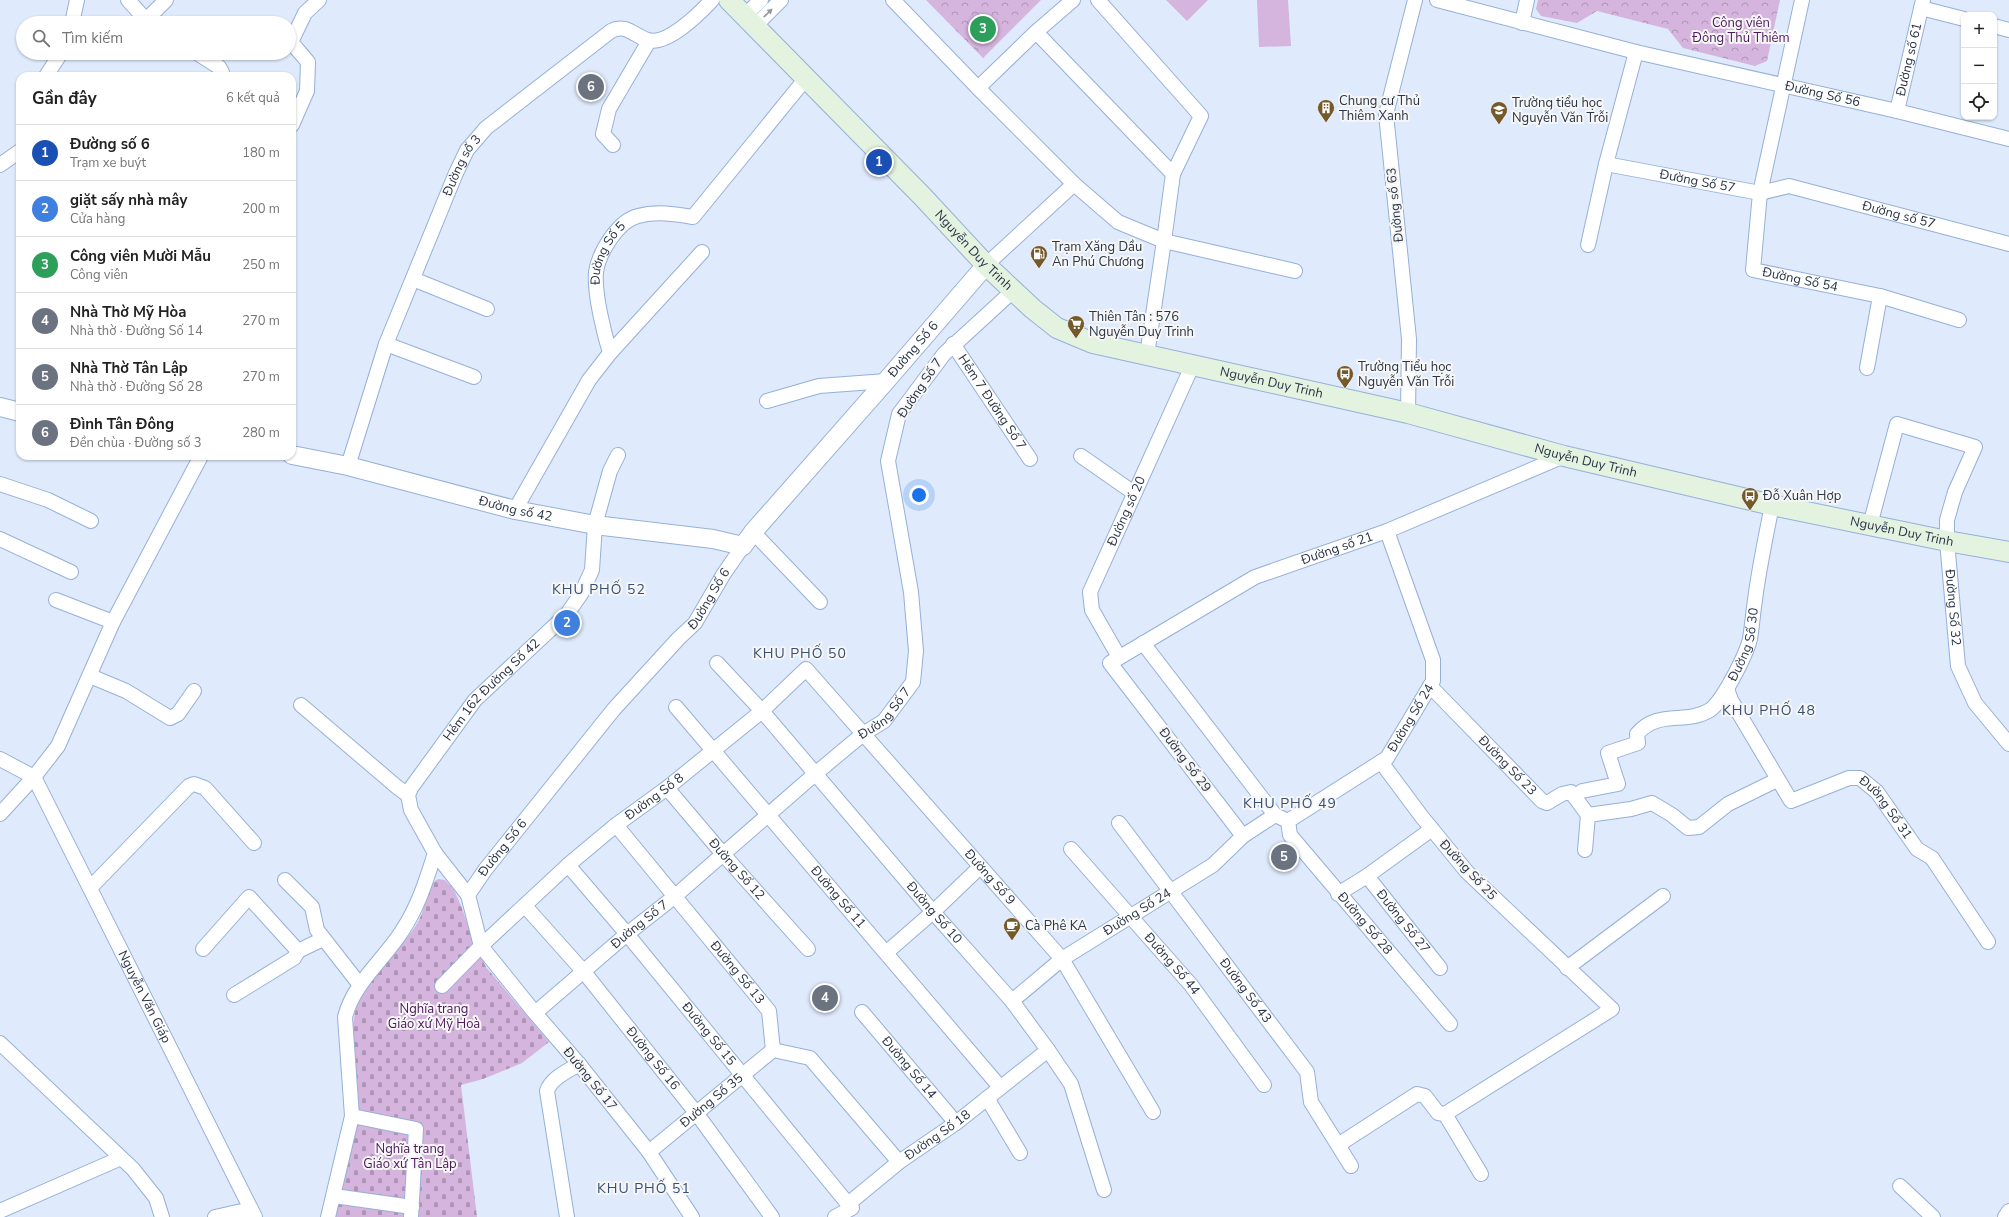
<!DOCTYPE html>
<html lang="vi">
<head>
<meta charset="utf-8">
<style>
	body { margin:0; font-family:"Nunito Sans",sans-serif; background:#f2f2f2; color:#222 }
	.controls { position:absolute; right:12px; top:12px; display:grid; overflow:hidden; border-radius:8px; box-shadow:0 1px 3px #0004 }
	.controls button { width:36px; height:36px; display:grid; place-items:center; padding:0; border:0; border-bottom:1px solid #e0e0e0; background:#fff; color:#222; font:20px sans-serif }
	.you { position:absolute; left:919px; top:495px; width:14px; height:14px; margin:-10px; border:3px solid #fff; border-radius:50%; background:#1a73e8; box-shadow:0 0 0 6px #1a73e833 }
	.badge { display:grid; place-items:center; width:26px; height:26px; border-radius:50%; background:#1a73e8; color:#fff; font-size:13px; font-weight:700 }
	.pin { position:absolute; translate:-50% -50%; border:2px solid #fff; box-shadow:0 1px 4px #0006 }
	.list { margin:0; padding:0; list-style:none }
	h2 { display:flex; justify-content:space-between; align-items:center; height:52px; margin:0; padding:0 16px; font-size:17px }
	h2 small { font-size:13px; font-weight:400; color:#767676 }
	.list li { display:grid; grid-template-columns:26px 1fr auto; gap:12px; align-items:center; box-sizing:border-box; height:56px; padding:0 16px; border-top:1px solid #e0e0e0 }
	.list b { display:block; font-size:15px; white-space:nowrap }
	.list p { margin:0; font-size:13px; white-space:nowrap; color:#767676 }
	.list em { font-size:13px; font-style:normal; color:#767676 }
	.icon { flex:none; width:22px; height:22px; fill:none; stroke:currentColor; stroke-width:2; stroke-linecap:round; stroke-linejoin:round }
	.map { position:relative; flex:none; width:2009px; height:1217px; overflow:hidden }
	.search { position:absolute; background:#fff; box-shadow:0 1px 3px #0004; left:16px; top:16px; width:280px; height:44px; display:flex; align-items:center; gap:10px; box-sizing:border-box; padding:0 14px; border-radius:22px; color:#767676; font-size:15px }
	.panel { position:absolute; background:#fff; box-shadow:0 1px 3px #0004; left:16px; top:72px; width:280px; height:388px; border-radius:12px }
	.map>svg:first-child { display:block }
	.green { fill:#d5b4de }
	.forest { fill:url(#forest-crowns) }
	.cemetery { fill:url(#cemetery-stones) }
	.lines { fill:none; stroke-linecap:round; stroke-linejoin:round }
	.minor-casing { stroke:#95b0d9; stroke-width:16 }
	.tertiary-casing { stroke:#95b0d9; stroke-width:20 }
	.secondary-casing { stroke:#95b0d9; stroke-width:22 }
	.minor { stroke:#fff; stroke-width:14 }
	.tertiary { stroke:#fff; stroke-width:18 }
	.secondary { stroke:#e4f2e0; stroke-width:20 }
	.oneway { fill:#949aa2 }
	.labels { text-anchor:middle; dominant-baseline:central; stroke-width:4; stroke-linejoin:round; paint-order:stroke }
	.park-label { font-size:13px; fill:#4d195b; stroke:#f6f6f6 }
	.street-label { font-size:13px; fill:#2a3546; stroke:#f6f6f6 }
	.poi-label { font-size:13px; fill:#2a3546; stroke:#f6f6f6; text-anchor:start }
	.neighbourhood-label { font-size:14px; letter-spacing:1px; fill:#374f74; stroke:#f6f6f6 }
</style>
</head>
<body>
<div class="map">
<svg width="2009" height="1217" viewBox="0 0 2009 1217">
	<defs>
		<pattern id="forest-crowns" width="20" height="18" patternUnits="userSpaceOnUse"><rect width="20" height="18" fill="#d5b4de"/><path d="M2 6a3 3 0 1 1 6 0M12 15a3 3 0 1 1 6 0" fill="none" stroke="#ad93b6"/></pattern>
		<pattern id="cemetery-stones" width="16" height="16" patternUnits="userSpaceOnUse"><rect width="16" height="16" fill="#d5b4de"/><path d="M2 7V4a2 2 0 0 1 4 0v3zM10 15v-3a2 2 0 0 1 4 0v3z" fill="#ad93b6"/></pattern>
	</defs>
	<rect width="100%" height="100%" fill="#dfeafc"/>
	<g class="green">
		<path d="M1166,0h42l-21,21z"/>
		<path d="M1257,0h31l3,46 -32,1z"/>
	</g>
	<g class="forest">
		<path d="M926,0h115l-58,58z"/>
		<path d="M1538,0h242l-13,61 -12,5 -72,-18 -15,-19 -71,-18 -20,12 -36,-7 -5,-7z"/>
	</g>
	<path class="cemetery" d="M438,879l7,1 9,10 8,18 12,36 12,23 63,75 -27,21 -39,16 -22,6 16,132h-142l24,-112c-5,-17 -5,-34 -5,-52 -1,-15 -2,-30 2,-45 10,-32 45,-57 62,-86 8,-12 7,-36 20,-43z"/>
	<g class="lines">
		<defs>
			<g id="minor">
				<path d="M128,0l18,20 20,-20"/>
				<path d="M893,0l85,88 58,-56 37,-32"/>
				<path id="s1" d="M1437,0l199,52 261,59 112,28"/>
				<path id="s2" d="M1802,0l-42,193 -7,77 127,26 79,24"/>
				<path d="M1921,8l43,11"/>
				<path d="M744,16l17,-16"/>
				<path d="M72,23l5,-23"/>
				<path d="M1522,23l5,-23"/>
				<path d="M755,26l26,-26"/>
				<path d="M1994,26l15,4"/>
				<path d="M1036,32l137,142"/>
				<path d="M197,53l22,14 3,5 -1,4"/>
				<path d="M46,76l15,-23"/>
				<path d="M978,88l96,96 44,38 46,19 9,-67 28,-58 -103,-116"/>
				<path id="s3" d="M1897,111l26,-111"/>
				<path d="M292,125l15,-34 1,-29 -17,-20 14,-29 14,-13"/>
				<path d="M613,145l-10,-11 6,-25 40,-68"/>
				<path id="s4" d="M1606,164l154,29 29,-7 220,58"/>
				<path d="M0,165l20,-14"/>
				<path d="M1588,245l18,-81 30,-112"/>
				<path d="M986,265l88,-81"/>
				<path d="M413,279l74,30"/>
				<path d="M386,344l88,33"/>
				<path id="s5" d="M953,344l77,115"/>
				<path d="M610,353l92,-101"/>
				<path d="M1147,355l17,-114 131,30"/>
				<path d="M1867,368l13,-72"/>
				<path d="M767,401l52,-15 67,-5"/>
				<path d="M1408,413l1,-74 -23,-225 29,-114"/>
				<path d="M1081,456l53,37"/>
				<path id="s6" d="M348,466l38,-122 70,-171 11,-23 19,-22 125,-97c15,-8 23,5 37,9 19,6 52,-27 64,-40"/>
				<path d="M0,484l48,16 43,21"/>
				<path id="s7" d="M515,510l74,-130 21,-27c-6,-20 -16,-60 -14,-81 3,-20 22,-51 42,-56 19,-5 37,-2 55,1l114,-140"/>
				<path id="s8" d="M1870,525l27,-101 78,23 -20,45 -8,28v21l11,125 17,37 34,41"/>
				<path d="M753,532l67,70"/>
				<path d="M0,539l71,33"/>
				<path d="M56,600l57,22"/>
				<path id="s9" d="M1143,643l132,172 13,6 99,-63 46,-77v-21l-46,-129"/>
				<path id="s10" d="M1119,657l-27,-47 -2,-18 103,-228"/>
				<path id="s11" d="M717,663l45,48 171,201 79,89 36,49 23,34 33,106"/>
				<path d="M90,676l36,15 44,27 8,-4 16,-23"/>
				<path id="s12" d="M1430,686l112,115 5,2 15,-9 9,-2 17,23"/>
				<path id="s13" d="M1727,689l4,11 60,101 58,-23h11l17,14 40,57 15,9 56,84"/>
				<path d="M301,705l96,82 11,8"/>
				<path id="s14" d="M676,707l324,380"/>
				<path d="M0,759l34,18"/>
				<path id="s15" d="M34,777l221,440"/>
				<path id="s16" d="M667,788l55,65 86,96"/>
				<path id="s17" d="M1582,791l36,-7 -10,-31 30,-10 -1,-9c21,-25 49,-9 73,-24 13,-9 36,-55 40,-71 2,-12 3,-26 5,-39 4,-32 11,-64 17,-95"/>
				<path d="M0,814l34,-37 24,-31 55,-124 88,-166"/>
				<path id="s18" d="M1275,815l-32,21 -133,-173 145,-86 132,-46 177,-75"/>
				<path id="s19" d="M1288,821l2,14 160,189"/>
				<path id="s20" d="M1119,823l188,249 4,30 40,64"/>
				<path id="s21" d="M616,825l153,186 4,39 37,8 89,104"/>
				<path id="s22" d="M1071,849l120,136 73,100"/>
				<path d="M1585,850l3,-35 43,-6 21,-6 20,12 16,13 11,-1 29,-23 49,-24"/>
				<path id="s23" d="M568,865l59,69 221,270"/>
				<path id="s24" d="M1367,876l73,92"/>
				<path d="M285,880l27,27 5,23 43,55"/>
				<path d="M90,888l99,-102 5,-2 11,4 49,55"/>
				<path d="M1338,894l29,-18 65,-47"/>
				<path id="s25" d="M468,895l-33,-42 -24,-43 -3,-15 3,-7 64,-88 92,-86 14,-20 11,-24 3,-45 15,-54 8,-16"/>
				<path id="s26" d="M525,906l59,66 113,142 75,103"/>
				<path d="M203,949l46,-52 49,54 25,-12"/>
				<path d="M887,952l46,-40 47,-45"/>
				<path d="M1567,968l96,-72"/>
				<path id="s27" d="M442,986l39,-40 87,-81 48,-40 51,-37 95,-77 44,-42 256,290 91,153"/>
				<path d="M234,995l60,-37 4,-7"/>
				<path id="s28" d="M1012,1001l50,-42 151,-94 30,-29"/>
				<path id="s29" d="M862,1012l94,111"/>
				<path id="s30" d="M535,1013l92,-79 47,-37 141,-123 48,-40 21,-13 29,-39 3,-31 -5,-59 -23,-131 11,-47 45,-60 70,-64"/>
				<path d="M0,1043l133,126 23,29 6,19"/>
				<path d="M987,1098l33,55"/>
				<path d="M1445,1114l36,60"/>
				<path d="M352,1116l64,13 -5,88"/>
				<path d="M1338,1145l79,-51 8,2 13,17 7,1 167,-105 -145,-137 -45,-55 -41,-55"/>
				<path id="s31" d="M649,1152l124,-102"/>
				<path d="M1900,1186l33,31"/>
				<path d="M334,1196l78,11"/>
				<path d="M0,1211l121,-53"/>
				<path d="M215,1217l36,-8"/>
				<path d="M328,1217l24,-101 -7,-99c9,-35 38,-56 57,-86 16,-24 24,-50 33,-78"/>
				<path d="M567,1217l-20,-126c4,-13 21,-20 32,-27"/>
				<path id="s32" d="M692,1217l-43,-65 -70,-88 -44,-51 -54,-67 -13,-51 17,-25 129,-161 64,-70 17,-16 28,-48 20,-29"/>
				<path id="s33" d="M835,1217l17,-9 -4,-4 51,-42 57,-39 92,-73"/>
				<path d="M2005,1217l4,-6"/>
			</g>
			<g id="tertiary">
				<path d="M0,407l20,5"/>
				<path id="s34" d="M292,455l56,11 167,44 80,15 118,14 30,7 10,-14 133,-151 100,-116"/>
			</g>
			<g id="secondary">
				<path id="s35" d="M729,0l193,196 64,69 47,44 24,19 36,15 315,70 156,43 208,49 175,36 62,11"/>
			</g>
		</defs>
		<use href="#minor" class="minor-casing"/>
		<use href="#tertiary" class="tertiary-casing"/>
		<use href="#secondary" class="secondary-casing"/>
		<use href="#minor" class="minor"/>
		<use href="#tertiary" class="tertiary"/>
		<use href="#secondary" class="secondary"/>
	</g>
	<defs><path id="oneway-solid" d="M-6-.8H1V-3.2L6.5 0L1 3.2V.8H-6Z"/></defs>
	<use class="oneway" href="#oneway-solid" transform="translate(768 13) rotate(-44)"/>
	<defs>
		<symbol id="building-pin" viewBox="-11 -11 22 30"><path d="M0 17L-7.5 6A9.5 9.5 0 1 1 7.5 6Z" fill="#74592b" stroke="#f6f6f6"/><path d="M-4-6H4V6H1V3H-1V6H-4ZM-2.5-4.3h1.7v1.8h-1.7ZM.8-4.3h1.7v1.8H.8ZM-2.5-1h1.7V.8h-1.7ZM.8-1h1.7V.8H.8Z" fill="#fff"/></symbol>
		<symbol id="school-pin" viewBox="-11 -11 22 30"><path d="M0 17L-7.5 6A9.5 9.5 0 1 1 7.5 6Z" fill="#74592b" stroke="#f6f6f6"/><path d="M0-5L7-2L0 1L-7-2ZM-4 1L0 2.5L4 1V4Q0 6-4 4Z" fill="#fff"/></symbol>
		<symbol id="fuel-pin" viewBox="-11 -11 22 30"><path d="M0 17L-7.5 6A9.5 9.5 0 1 1 7.5 6Z" fill="#74592b" stroke="#f6f6f6"/><path d="M-5.5-6h7V0h2V4h1.3V-2.5L3-4.5l.8-.8L6-3V5H2.5V1h-1V6h-7ZM-4.2-4.7v3.2H.2V-4.7Z" fill="#fff"/></symbol>
		<symbol id="supermarket-pin" viewBox="-11 -11 22 30"><path d="M0 17L-7.5 6A9.5 9.5 0 1 1 7.5 6Z" fill="#74592b" stroke="#f6f6f6"/><path d="M-6-5.5h2.5l.6 2H6L4.5 2H-2.5L-4.4-4H-6ZM-1.5 3.2a1.3 1.3 0 1 0 .1 0ZM3 3.2a1.3 1.3 0 1 0 .1 0Z" fill="#fff"/></symbol>
		<symbol id="bus-pin" viewBox="-11 -11 22 30"><path d="M0 17L-7.5 6A9.5 9.5 0 1 1 7.5 6Z" fill="#74592b" stroke="#f6f6f6"/><path d="M-5-6H5V4H4V6H2V4H-2V6H-4V4H-5ZM-3.5-4V0h7V-4ZM-3.5 1.2v1.5H-2V1.2ZM2 1.2v1.5H3.5V1.2Z" fill="#fff"/></symbol>
		<symbol id="cafe-pin" viewBox="-11 -11 22 30"><path d="M0 17L-7.5 6A9.5 9.5 0 1 1 7.5 6Z" fill="#74592b" stroke="#f6f6f6"/><path d="M-5.5-4.5H6V0H3Q3 3.5 0 3.5H-2.5Q-5.5 3.5-5.5 0ZM3-3.2v2h1.7v-2ZM-6 4.5H4V6H-6Z" fill="#fff"/></symbol>
	</defs>
	<g fill-rule="evenodd">
		<use href="#building-pin" x="1316" y="98" width="20" height="27"/>
		<use href="#school-pin" x="1489" y="100" width="20" height="27"/>
		<use href="#fuel-pin" x="1029" y="244" width="20" height="27"/>
		<use href="#supermarket-pin" x="1066" y="314" width="20" height="27"/>
		<use href="#bus-pin" x="1335" y="364" width="20" height="27"/>
		<use href="#bus-pin" x="1740" y="486" width="20" height="27"/>
		<use href="#cafe-pin" x="1002" y="916" width="20" height="27"/>
	</g>
	<g class="labels">
		<g class="park-label">
			<text x="1741" y="23">Công viên<tspan x="1741" dy="15">Đông Thủ Thiêm</tspan></text>
			<text x="434" y="1009">Nghĩa trang<tspan x="434" dy="15">Giáo xứ Mỹ Hoà</tspan></text>
			<text x="410" y="1149">Nghĩa trang<tspan x="410" dy="15">Giáo xứ Tân Lập</tspan></text>
		</g>
		<g class="street-label">
			<text stroke="none"><textPath href="#s3" startOffset="53">Đường số 61</textPath></text>
			<text stroke="none"><textPath href="#s1" startOffset="397">Đường Số 56</textPath></text>
			<text stroke="none"><textPath href="#s6" startOffset="322">Đường số 3</textPath></text>
			<text stroke="none"><textPath href="#s4" startOffset="93">Đường Số 57</textPath></text>
			<text transform="translate(1395 205) rotate(-96)">Đường số 63</text>
			<text stroke="none"><textPath href="#s4" startOffset="300">Đường số 57</textPath></text>
			<text stroke="none"><textPath href="#s35" startOffset="350">Nguyễn Duy Trinh</textPath></text>
			<text stroke="none"><textPath href="#s7" startOffset="288">Đường Số 5</textPath></text>
			<text stroke="none"><textPath href="#s2" startOffset="323">Đường Số 54</textPath></text>
			<text stroke="none"><textPath href="#s34" startOffset="721">Đường Số 6</textPath></text>
			<text stroke="none"><textPath href="#s35" startOffset="686">Nguyễn Duy Trinh</textPath></text>
			<text transform="translate(920 388) rotate(-56)">Đường Số 7</text>
			<text stroke="none"><textPath href="#s5" startOffset="70">Hẻm 7 Đường Số 7</textPath></text>
			<text stroke="none"><textPath href="#s35" startOffset="1010">Nguyễn Duy Trinh</textPath></text>
			<text stroke="none"><textPath href="#s34" startOffset="230">Đường số 42</textPath></text>
			<text stroke="none"><textPath href="#s10" startOffset="161">Đường số 20</textPath></text>
			<text stroke="none"><textPath href="#s35" startOffset="1334">Nguyễn Duy Trinh</textPath></text>
			<text stroke="none"><textPath href="#s18" startOffset="512">Đường số 21</textPath></text>
			<text stroke="none"><textPath href="#s32" startOffset="779">Đường Số 6</textPath></text>
			<text stroke="none"><textPath href="#s8" startOffset="352">Đường Số 32</textPath></text>
			<text stroke="none"><textPath href="#s17" startOffset="264">Đường Số 30</textPath></text>
			<text stroke="none"><textPath href="#s25" startOffset="253">Hẻm 162 Đường Số 42</textPath></text>
			<text stroke="none"><textPath href="#s30" startOffset="461">Đường Số 7</textPath></text>
			<text stroke="none"><textPath href="#s9" startOffset="395">Đường Số 24</textPath></text>
			<text transform="translate(1185 760) rotate(53)">Đường Số 29</text>
			<text stroke="none"><textPath href="#s12" startOffset="111">Đường Số 23</textPath></text>
			<text stroke="none"><textPath href="#s27" startOffset="285">Đường Số 8</textPath></text>
			<text stroke="none"><textPath href="#s13" startOffset="242">Đường Số 31</textPath></text>
			<text stroke="none"><textPath href="#s32" startOffset="455">Đường Số 6</textPath></text>
			<text stroke="none"><textPath href="#s16" startOffset="107">Đường Số 12</textPath></text>
			<text transform="translate(1468 870) rotate(47)">Đường Số 25</text>
			<text stroke="none"><textPath href="#s27" startOffset="761">Đường Số 9</textPath></text>
			<text stroke="none"><textPath href="#s14" startOffset="250">Đường Số 11</textPath></text>
			<text stroke="none"><textPath href="#s28" startOffset="154">Đường Số 24</textPath></text>
			<text stroke="none"><textPath href="#s11" startOffset="331">Đường Số 10</textPath></text>
			<text stroke="none"><textPath href="#s24" startOffset="58">Đường Số 27</textPath></text>
			<text stroke="none"><textPath href="#s19" startOffset="130">Đường Số 28</textPath></text>
			<text stroke="none"><textPath href="#s30" startOffset="137">Đường Số 7</textPath></text>
			<text stroke="none"><textPath href="#s22" startOffset="153">Đường Số 44</textPath></text>
			<text stroke="none"><textPath href="#s21" startOffset="191">Đường Số 13</textPath></text>
			<text stroke="none"><textPath href="#s20" startOffset="210">Đường Số 43</textPath></text>
			<text stroke="none"><textPath href="#s15" startOffset="246">Nguyễn Văn Giáp</textPath></text>
			<text stroke="none"><textPath href="#s23" startOffset="220">Đường Số 15</textPath></text>
			<text stroke="none"><textPath href="#s26" startOffset="199">Đường Số 16</textPath></text>
			<text stroke="none"><textPath href="#s29" startOffset="73">Đường Số 14</textPath></text>
			<text transform="translate(590 1079) rotate(51)">Đường Số 17</text>
			<text stroke="none"><textPath href="#s31" startOffset="81">Đường Số 35</textPath></text>
			<text stroke="none"><textPath href="#s33" startOffset="138">Đường Số 18</textPath></text>
		</g>
		<g class="poi-label">
			<text x="1339" y="101">Chung cư Thủ<tspan x="1339" dy="15">Thiêm Xanh</tspan></text>
			<text x="1512" y="103">Trường tiểu học<tspan x="1512" dy="15">Nguyễn Văn Trỗi</tspan></text>
			<text x="1052" y="247">Trạm Xăng Dầu<tspan x="1052" dy="15">An Phú Chương</tspan></text>
			<text x="1089" y="317">Thiên Tân : 576<tspan x="1089" dy="15">Nguyễn Duy Trinh</tspan></text>
			<text x="1358" y="367">Trường Tiểu học<tspan x="1358" dy="15">Nguyễn Văn Trỗi</tspan></text>
			<text x="1763" y="496">Đỗ Xuân Hợp</text>
			<text x="1025" y="926">Cà Phê KA</text>
		</g>
		<g class="neighbourhood-label">
			<text x="599" y="589">KHU PHỐ 52</text>
			<text x="800" y="653">KHU PHỐ 50</text>
			<text x="1769" y="710">KHU PHỐ 48</text>
			<text x="1290" y="803">KHU PHỐ 49</text>
			<text x="644" y="1188">KHU PHỐ 51</text>
		</g>
	</g>
</svg>
<div class="controls">
<button>+</button>
<button>−</button>
<button><svg class="icon" aria-label="locate" viewBox="0 0 24 24"><circle cx="12" cy="12" r="6"/><path d="M12 2v4M12 18v4M2 12h4M18 12h4"/></svg></button>
</div>
<div class="you"></div>
<div class="pin badge" style="left:879px;top:162px;background:#1a4fb4">1</div>
<div class="pin badge" style="left:567px;top:623px;background:#3f7fe0">2</div>
<div class="pin badge" style="left:983px;top:29px;background:#2e9e5b">3</div>
<div class="pin badge" style="left:825px;top:998px;background:#6b7280">4</div>
<div class="pin badge" style="left:1284px;top:857px;background:#6b7280">5</div>
<div class="pin badge" style="left:591px;top:87px;background:#6b7280">6</div>
<div class="search"><svg class="icon" aria-label="search" viewBox="0 0 24 24"><circle cx="10" cy="10" r="6"/><path d="M15 15l6 6"/></svg>Tìm kiếm</div>
<section class="panel">
<h2>Gần đây<small>6 kết quả</small></h2>
<ul class="list">
<li><span class="badge" style="background:#1a4fb4">1</span><div><b>Đường số 6</b><p>Trạm xe buýt</p></div><em>180 m</em></li>
<li><span class="badge" style="background:#3f7fe0">2</span><div><b>giặt sấy nhà mây</b><p>Cửa hàng</p></div><em>200 m</em></li>
<li><span class="badge" style="background:#2e9e5b">3</span><div><b>Công viên Mười Mẫu</b><p>Công viên</p></div><em>250 m</em></li>
<li><span class="badge" style="background:#6b7280">4</span><div><b>Nhà Thờ Mỹ Hòa</b><p>Nhà thờ · Đường Số 14</p></div><em>270 m</em></li>
<li><span class="badge" style="background:#6b7280">5</span><div><b>Nhà Thờ Tân Lập</b><p>Nhà thờ · Đường Số 28</p></div><em>270 m</em></li>
<li><span class="badge" style="background:#6b7280">6</span><div><b>Đình Tân Đông</b><p>Đền chùa · Đường số 3</p></div><em>280 m</em></li>
</ul>
</section>
</div>
</body>
</html>
